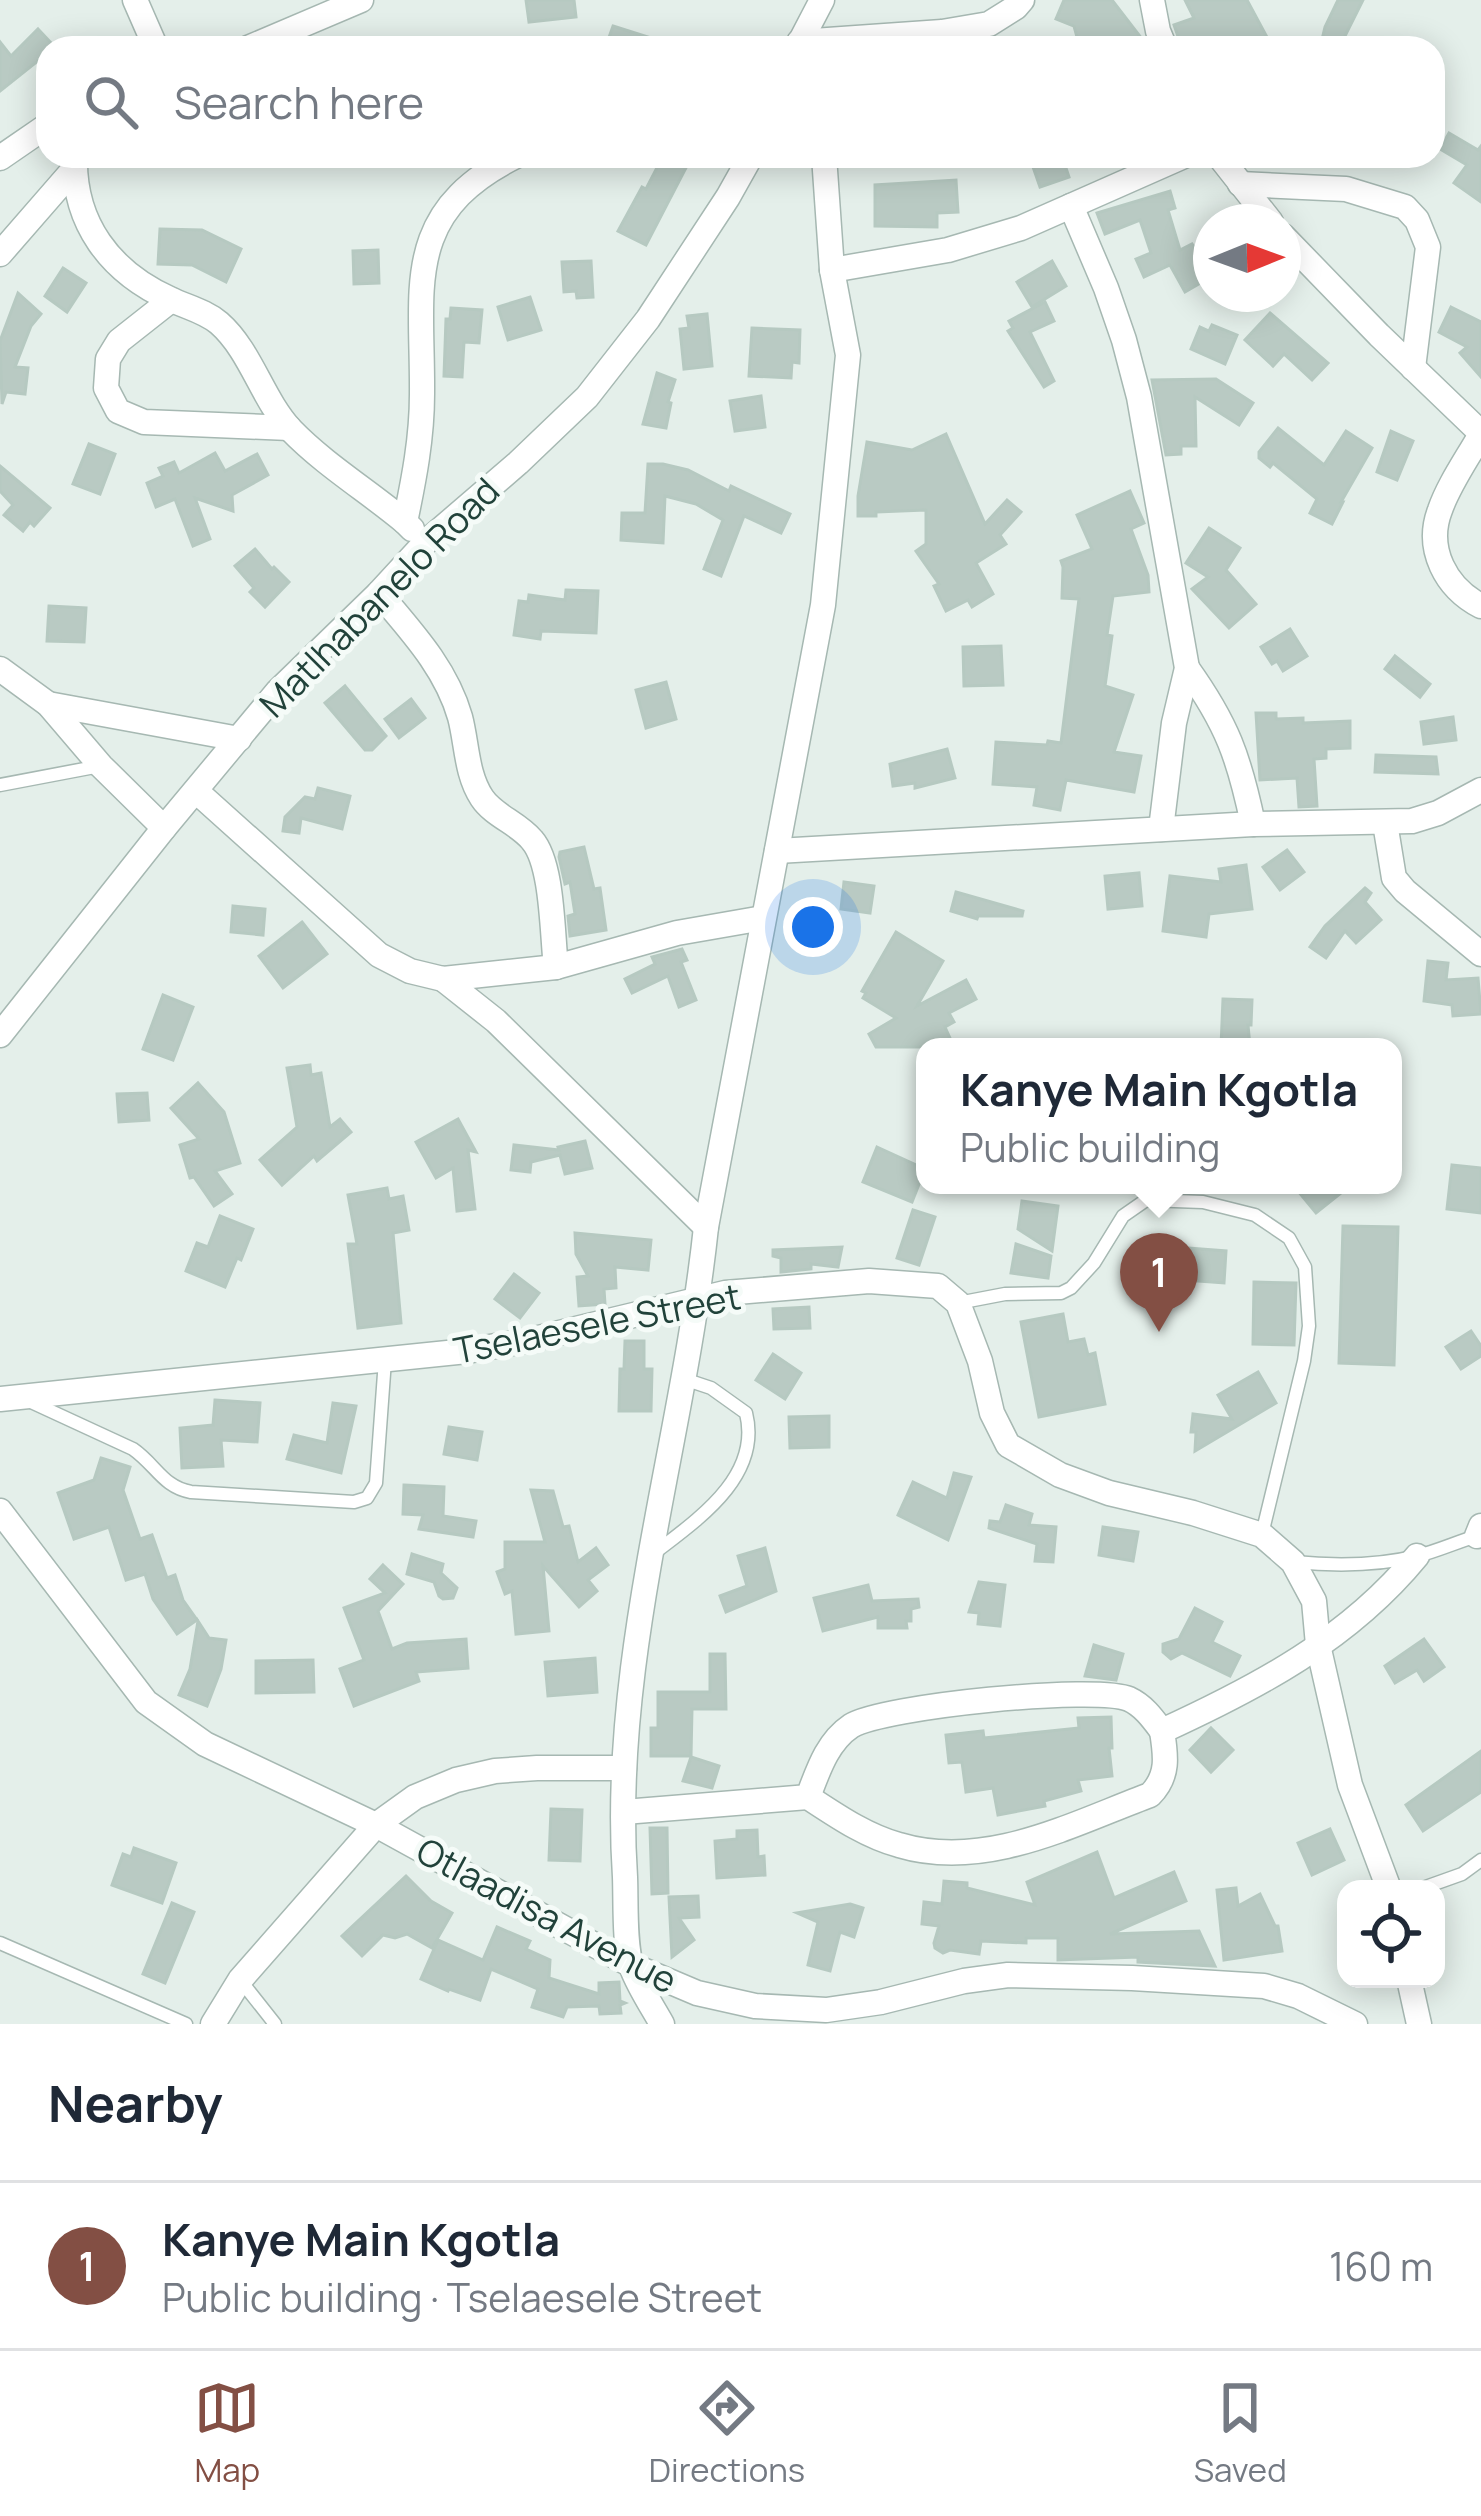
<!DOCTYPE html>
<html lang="en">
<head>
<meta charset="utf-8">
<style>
	body { margin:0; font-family:Manrope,sans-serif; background:#f6f6f7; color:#1f2937 }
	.controls { position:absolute; right:36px; bottom:36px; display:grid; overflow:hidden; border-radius:24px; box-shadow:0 6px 30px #0003 }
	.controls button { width:108px; height:108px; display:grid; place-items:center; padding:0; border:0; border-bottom:3px solid #e0e1e3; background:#fff; color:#1f2937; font:60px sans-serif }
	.compass { position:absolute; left:1193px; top:204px; width:108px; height:108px; border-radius:50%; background:#fff; box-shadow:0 6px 30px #0003; rotate:89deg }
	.you { position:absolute; left:813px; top:927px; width:42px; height:42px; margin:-30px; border:9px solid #fff; border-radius:50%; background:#1a73e8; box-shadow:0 0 0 18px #1a73e833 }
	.badge { display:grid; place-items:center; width:78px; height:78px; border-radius:50%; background:#834f44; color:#fff; font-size:39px; font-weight:700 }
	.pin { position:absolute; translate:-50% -99px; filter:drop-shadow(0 3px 6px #0008) }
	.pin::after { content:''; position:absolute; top:63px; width:42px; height:36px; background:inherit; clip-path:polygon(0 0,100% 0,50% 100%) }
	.popup { position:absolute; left:916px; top:1038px; width:486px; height:156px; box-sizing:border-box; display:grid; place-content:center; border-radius:24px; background:#fff; filter:drop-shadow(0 3px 9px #0005); font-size:39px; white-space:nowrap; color:#747a83 }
	.popup b { font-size:45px; color:#1f2937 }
	.popup::after { content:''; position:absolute; left:50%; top:100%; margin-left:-24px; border:24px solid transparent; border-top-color:#fff }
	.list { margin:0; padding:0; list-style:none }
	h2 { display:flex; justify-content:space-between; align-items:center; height:156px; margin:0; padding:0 48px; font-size:51px }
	h2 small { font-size:39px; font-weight:400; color:#747a83 }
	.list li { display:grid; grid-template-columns:78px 1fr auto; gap:36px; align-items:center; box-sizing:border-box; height:168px; padding:0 48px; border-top:3px solid #e0e1e3 }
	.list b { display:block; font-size:45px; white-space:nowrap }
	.list p { margin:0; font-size:39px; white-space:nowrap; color:#747a83 }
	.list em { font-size:39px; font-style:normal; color:#747a83 }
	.icon { flex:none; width:66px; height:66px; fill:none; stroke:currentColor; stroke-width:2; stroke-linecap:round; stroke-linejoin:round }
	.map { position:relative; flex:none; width:1481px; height:2024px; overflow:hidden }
	.search { position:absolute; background:#fff; box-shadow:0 6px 30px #0003; left:36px; right:36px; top:36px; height:132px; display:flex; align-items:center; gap:30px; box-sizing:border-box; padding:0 42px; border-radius:36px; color:#747a83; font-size:45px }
	.sheet { height:324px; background:#fff }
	nav { display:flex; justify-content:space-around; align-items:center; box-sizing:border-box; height:168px; border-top:3px solid #e0e1e3; background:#fff; font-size:33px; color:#747a83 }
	nav a { display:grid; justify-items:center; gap:6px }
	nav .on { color:#834f44 }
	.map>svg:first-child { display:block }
	.building { fill:#b9cac3; stroke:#b6c9c1; stroke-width:3 }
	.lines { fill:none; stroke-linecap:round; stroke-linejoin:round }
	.service-casing { stroke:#a6b8b2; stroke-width:15 }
	.minor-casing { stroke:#a6b8b2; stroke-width:27 }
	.service { stroke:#fff; stroke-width:12 }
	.minor { stroke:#fff; stroke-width:24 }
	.labels { text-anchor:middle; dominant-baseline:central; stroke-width:10; stroke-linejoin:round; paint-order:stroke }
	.street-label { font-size:36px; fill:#21423a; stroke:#f5fbf8 }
</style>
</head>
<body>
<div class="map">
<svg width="1481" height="2024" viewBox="0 0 1481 2024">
	<rect width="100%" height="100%" fill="#e4efea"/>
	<g class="building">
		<path d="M526,0h48l2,17 -47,5z"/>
		<path d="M1064,0h48l30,39 -12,9h-50l-6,-22 -18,-7z"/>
		<path d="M1185,0h62l22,41 -12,7h-56l-3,-9 -17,6 -7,-20 20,-7z"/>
		<path d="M1338,0h25l-24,48h-19l5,-21z"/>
		<path d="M613,26l57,18 -1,4h-46l-16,-5z"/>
		<path d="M38,29l16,17 -6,2 -4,8 -44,35v-49l11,14z"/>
		<path d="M1449,133l29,17 3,-4v56l-27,-19 13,-18 -27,-16z"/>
		<path d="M663,156h10l15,8 -42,81 -28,-14 24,-44 4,2z"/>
		<path d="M1056,156h6l7,21 -29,10 -8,-23z"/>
		<path d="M956,180l2,32 -21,1v14l-62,-1v-41z"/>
		<path d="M1170,191l5,17 -7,2 12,40 12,-6 19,28v5l-26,15 -15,-27 -26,12 -8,-18 15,-6 -11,-33 -35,14 -8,-21z"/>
		<path d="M160,229l42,1 39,19 -15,33 -34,-17 -34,-1z"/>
		<path d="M378,250l1,33 -25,1 -1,-33z"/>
		<path d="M591,261l2,36 -16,1 -1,-7 -12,1 -2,-30z"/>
		<path d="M1052,261l14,25 -34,21 -15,-25z"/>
		<path d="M63,268l23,15 -19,29 -22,-16z"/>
		<path d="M18,293l23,21 -10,12 -16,41 13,1 -3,26 -19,-2 -4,12 -2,-63z"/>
		<path d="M530,297l11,33 -33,10 -10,-33z"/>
		<path d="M1045,302l9,19 -24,11 24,49 -10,6 -36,-56 5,-3 -4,-7z"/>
		<path d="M1451,307l30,15v55l-21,-24 7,-6 -28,-15z"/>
		<path d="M451,308l31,2 -3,33 -15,-1 -2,35 -18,-1 2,-57h4z"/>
		<path d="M1270,313l58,50 -16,17 -28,-26 -11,12 -28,-26z"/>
		<path d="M707,314l5,52 -28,3 -4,-40 9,-1 -2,-12z"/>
		<path d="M1212,325l25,10 -12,29 -34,-15 9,-22 9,4z"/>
		<path d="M752,328l48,2 -1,33 -7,-1 -1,16 -42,-2z"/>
		<path d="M657,373l18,7 -7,22 3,1 -5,25 -23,-4z"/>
		<path d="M1216,379l37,24 -14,22 -44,-28 1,49h-15v8l-15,1 -14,-75z"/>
		<path d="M761,396l4,31 -30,4 -5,-30z"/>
		<path d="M1278,428l46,37 22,-34 26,17 -31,54h2l-11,22 -22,-11 7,-14 -44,-36 -3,4 -11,-9v-6z"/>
		<path d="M1391,431l22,10 -16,39 -20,-8z"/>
		<path d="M946,434l39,90 22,-24 14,12 -21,23 6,9 -30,19 17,31 -21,13 -4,-7 -22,11 -12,-25 5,-2 -23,-33 10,-7v-34l-50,2v4h-18v-20l9,-54 45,8z"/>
		<path d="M89,444l26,10 -15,40 -27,-10z"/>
		<path d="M215,453l10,18 32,-17 11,21 -36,20 1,16 -38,-13 15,41 -17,7 -18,-47 -19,8 -9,-24 16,-7 -4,-8 15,-6 5,11z"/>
		<path d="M648,464h15l25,6 41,21 2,-5 59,28 -9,19 -37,-17 -23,60 -17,-7 19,-49 -27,-16 -31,-8 -2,47 -42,-3 1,-27h23z"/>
		<path d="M0,466l50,42 -16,18 -4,-4 -7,9 -19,-16 9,-10 -13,-14z"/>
		<path d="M1130,491l14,32 -13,6 17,46 1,17 -36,4 -6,39 5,1 -7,50 28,9 -19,57 27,4 -7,36 -68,-12 -6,30 -26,-5 3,-18 -44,-3 3,-42 51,3 1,-4 13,2 18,-144 -17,-1 1,-31 -2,-6 31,-12 -15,-34z"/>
		<path d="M1209,528l31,20 -14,22 30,34 -27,24 -37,-39 16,-12 -22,-14z"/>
		<path d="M255,549l17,20 2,-2 15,15 -24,25 -15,-15 4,-4 -19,-22z"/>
		<path d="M566,590l32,1 -2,42 -55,-2 -1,8 -26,-4 5,-34 9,1 1,-7 36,5z"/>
		<path d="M49,606l37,2 -2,34 -37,-1z"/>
		<path d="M1290,629l17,27 -24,15 -6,-10 -5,3 -11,-17z"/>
		<path d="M1001,646l2,39 -39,1 -1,-39z"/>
		<path d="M1395,656l35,28 -10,13 -35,-28z"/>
		<path d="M666,682l10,37 -30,9 -10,-38z"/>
		<path d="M345,686l41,50 -14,14h-7l-40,-47z"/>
		<path d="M411,699l14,19 -26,20 -14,-19z"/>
		<path d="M1256,713h20v6l27,-1v5l47,-2v27l-24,1v9l-12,1 3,47 -18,1 -2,-29 -37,2z"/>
		<path d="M1453,717l3,23 -32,4 -3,-22z"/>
		<path d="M947,749l8,29 -40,10v-5l-22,3 -3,-22z"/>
		<path d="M1376,755l60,2 2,17 -63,-2z"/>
		<path d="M318,788l32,8 -8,33 -41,-11 -2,15 -16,-2 2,-14 20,-20 10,2z"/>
		<path d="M584,847l10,42 6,-1 6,42 -36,6 -2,-20 7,-2 -5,-32 -5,2 -6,-27 1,-5z"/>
		<path d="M1287,850l17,22 -24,18 -17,-23z"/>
		<path d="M1246,865l6,44 -43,5 -3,23 -43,-6 7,-55 51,6 -2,-13z"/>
		<path d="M1139,873l3,33 -34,3 -3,-33z"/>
		<path d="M844,882l30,4 -4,27 -29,-4z"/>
		<path d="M1365,888l6,5 -6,9 16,18 -25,23 -11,-12 -19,27 -16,-11 15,-21z"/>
		<path d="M956,892l67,19 -1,5h-44l-1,3 -26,-8z"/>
		<path d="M233,906l32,3 -2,26 -32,-3z"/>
		<path d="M302,922l25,32 -44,34 -24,-32z"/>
		<path d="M896,932l47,29 -26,45 49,-26 10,19 -27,14 5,9 -9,5 9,20h-78l-7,-13 27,-16 -33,-20 3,-5 -4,-2z"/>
		<path d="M682,949l5,11 -6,2 15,38 -17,7 -11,-31 -36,17 -7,-14 30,-15 -3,-7z"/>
		<path d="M1428,961l20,2 -2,17 32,-2 3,36 -28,2 -1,-11 -28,-4z"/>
		<path d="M163,995l30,12 -20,53 -30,-11z"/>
		<path d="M1223,999l29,1 -1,25h-3l2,22h-29z"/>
		<path d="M310,1065l1,10 10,-2 9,54 10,-8 11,13 -34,29 -3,-5 -32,29 -22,-25 37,-33 -10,-59z"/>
		<path d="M198,1083l26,29 16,51 -25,8 17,23 -18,12 -20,-29 -4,1 -10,-33 19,-6 -28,-31z"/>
		<path d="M147,1093l2,27 -30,2 -2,-28z"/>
		<path d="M458,1119l18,33 -8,-2 7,59 -18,2 -4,-43 -17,10 -20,-36z"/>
		<path d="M585,1141l7,27 -27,6 -5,-19 -29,7 -1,10 -19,-2 3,-25 45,5 -1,-3z"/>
		<path d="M877,1147l48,22 -13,33 -49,-20z"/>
		<path d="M1452,1165l29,3v45l-34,-4z"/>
		<path d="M1293,1185h58l-35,28z"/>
		<path d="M387,1188l2,11 14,-3 6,34 -16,3 8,90 -43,5 -10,-84h9l-9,-49z"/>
		<path d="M1022,1201l36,5 -6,45 -34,-22z"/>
		<path d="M913,1210l22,7 -16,48 -22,-7z"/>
		<path d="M220,1216l33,13 -12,31 -4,-2 -12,29 -39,-16 11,-28 11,4z"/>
		<path d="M1343,1226l55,1 -4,138 -55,-2z"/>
		<path d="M575,1233l76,7 -3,30 -33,-3 1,21 -12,1 1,15 -26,2 -2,-29 11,-1 -12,-22z"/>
		<path d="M1016,1244l35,12 -3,22 -37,-5z"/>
		<path d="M842,1247l-4,20 -27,-3v5l-30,3v-14l-8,-2v-6z"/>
		<path d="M1175,1247l51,4 -2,32 -52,-4z"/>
		<path d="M514,1274l25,19 -19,25 -25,-19z"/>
		<path d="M1254,1282l42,1 -2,62 -41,-1z"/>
		<path d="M809,1307l1,21 -36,1 -1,-20z"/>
		<path d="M1063,1314l5,28 16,-3 4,16 7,-2 10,51 -66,13 -18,-95z"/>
		<path d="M1471,1331l10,15v10l-20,13 -15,-22z"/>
		<path d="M625,1341h19v28h8l-1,42h-32l1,-42h4z"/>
		<path d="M773,1354l28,19 -16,26 -29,-19z"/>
		<path d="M1258,1372l18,31 -81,48 1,-19h-5l2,-18 39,5 -14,-24z"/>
		<path d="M215,1400l45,3 -3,39 -36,-2 2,26 -41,2 -2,-40 33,-3z"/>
		<path d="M333,1403l23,3 -15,67 -54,-14 7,-24 33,8z"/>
		<path d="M829,1416v31l-39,1 -1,-31z"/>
		<path d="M449,1427l33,5 -5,28 -33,-6z"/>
		<path d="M101,1458l29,9 -7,23 17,49 12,-4 15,43 8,-3 8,25 14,20 -20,14 -24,-35 -8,-25 -19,6 -17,-53 -35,12 -16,-46 36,-13z"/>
		<path d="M954,1473l17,4 -23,63 -50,-25 15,-33 34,16z"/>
		<path d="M404,1485l40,2 -1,29 33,5 -3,16 -54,-8 4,-14 -20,-1z"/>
		<path d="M531,1490l22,1 10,36 6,-1 9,36 18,-14 12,17 -20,15 9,11 -18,16 -36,-41 6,65 -33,3 -4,-43 -7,3 -8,-22 8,-3v-27h40z"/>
		<path d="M1006,1505l26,9 -3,11 27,2 -3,35 -18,-1 2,-17 -48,-16 1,-7 10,1z"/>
		<path d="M1103,1527l35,5 -5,29 -34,-6z"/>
		<path d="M765,1548l11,43 -50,21 -6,-16 27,-10 -9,-30z"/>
		<path d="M412,1554l31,10 -2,9 16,15 -4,10 -10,1 -4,-3 -5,-14 -27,-8z"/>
		<path d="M383,1565l20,19 -25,27 14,38 15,-6 59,-4 2,29 -52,4 3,9 -65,25 -14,-37 24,-9 -20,-52 41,-15 -15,-14z"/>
		<path d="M979,1582l26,3 -5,41 -22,-2 1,-11 -10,-1z"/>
		<path d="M868,1585l4,16 46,-2 1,8 -8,2v12h-5l1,7h-29v-11l-55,14 -9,-33z"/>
		<path d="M1195,1608l27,14 -10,20 28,14 -10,20 -48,-23 -11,6 -8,-7v-8l16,-5z"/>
		<path d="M198,1621l11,17 17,2 -5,29 -14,37 -28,-11 11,-26z"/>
		<path d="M1424,1639l20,28 -20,14 -7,-11 -22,13 -10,-17z"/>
		<path d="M1094,1645l29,9 -7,26 -31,-4z"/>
		<path d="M710,1654h15l1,55h-34l-1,47h-40v-28h7v-36h52z"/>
		<path d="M595,1658l2,34 -49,4 -3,-34z"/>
		<path d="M313,1660l1,32 -58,1v-32z"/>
		<path d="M1111,1717l1,31h-3l3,28 -34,4 3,11 -37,10 1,5 -47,9 -5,-27 -27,4 -4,-30 -13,1 -3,-28 37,-4 1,7 95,-10 -1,-10z"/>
		<path d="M1211,1728l22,22 -22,22 -21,-22z"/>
		<path d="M1481,1751v41l-58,39 -17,-26z"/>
		<path d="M691,1757l28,9 -7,22 -29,-7z"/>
		<path d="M551,1809l31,1 -2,51 -31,-1z"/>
		<path d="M650,1828h17l1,65 -16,1z"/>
		<path d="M1330,1829l14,31 -32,15 -14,-32z"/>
		<path d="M757,1830l1,27 6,-1 1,19 -48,3 -2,-37 22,-2v-8z"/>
		<path d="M134,1848l42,15 -14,40 -50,-18 11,-31 8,3z"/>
		<path d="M1097,1852l17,46 60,-26 12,29 -76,33 89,-3 16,35 -77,-4v-5l-80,3v-22h-32v5l-45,-2 -2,13 -29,-4 -7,3 -8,-5 -1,-5 5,-17 -17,-2 2,-22 18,2 2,-23 23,2v5l68,17 -8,-23z"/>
		<path d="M406,1876l25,25 21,12 -20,35 -25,-14 -12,4 -12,-3 -21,21 -20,-20z"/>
		<path d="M1236,1888l2,18 22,-12 15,32h3l4,25 -58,9 -7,-70z"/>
		<path d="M698,1896l1,21 -20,1 15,22 -22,17 -3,-60z"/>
		<path d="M172,1903l22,9 -29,71 -22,-9z"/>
		<path d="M850,1904l13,4 -9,29 -14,-5 -10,39 -22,-6 10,-43 -21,-9z"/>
		<path d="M497,1927l33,14 -4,8 24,11 -1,18 50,16v-11l20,-1 1,19 5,2 -5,2 1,8 -21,1 -1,-8 -32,1 -4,10 -31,-10 6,-18 -47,-20 -11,31 -31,-11 -1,2 -27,-12 17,-39 45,20z"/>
	</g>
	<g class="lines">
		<defs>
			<g id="service">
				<path d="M0,785l100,-19"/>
				<path d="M958,1303l47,-9 56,-1 10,-5 23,-25 29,-47 23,-16 57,2 52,13 34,23 16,29 4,59 -5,35 -42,173"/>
				<path d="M29,1401l104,48c23,16 30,38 58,43l163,10 13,-4 9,-15 9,-123"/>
				<path d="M653,1554c44,-34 109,-77 93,-141l-35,-25 -27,-9"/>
				<path d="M1294,1562c41,4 83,4 123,-6 21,-5 42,-15 63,-21"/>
				<path d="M1420,1889l42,-15 19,-14"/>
				<path d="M0,1943l186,81"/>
				<path d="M241,1981l34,43"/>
			</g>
			<g id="minor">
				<path d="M135,0l21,48"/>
				<path d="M1152,0l6,31 7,17"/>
				<path d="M248,48l113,-48"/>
				<path d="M797,48l25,-48"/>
				<path d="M800,48l-1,-6 143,-10 47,-8 27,-17 6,-7"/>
				<path d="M75,156c-2,67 35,116 95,143 16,8 35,12 49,24 32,28 43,76 72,107 34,35 77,61 114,92"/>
				<path d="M1219,156l52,66"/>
				<path d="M0,158l48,-33"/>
				<path d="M1240,184l106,5 59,18 12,13 11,27 -15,121"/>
				<path d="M1071,206l35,82 18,52 15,57 48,271 -13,55 -13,106"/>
				<path d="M1283,236l96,99 102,98"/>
				<path d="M0,254l74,-85"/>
				<path d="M832,270l116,-20 73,-22 163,-72"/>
				<path d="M171,300l-52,41 -11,18 -2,29 12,23 26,11 145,6"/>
				<path d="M1481,434c-14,25 -32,50 -41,76 -15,39 6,78 41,96"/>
				<path d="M412,529l-7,-7c9,-43 17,-84 17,-128 1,-107 -21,-181 94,-238"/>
				<path d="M379,593c32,38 67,75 81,124 7,26 6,57 22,81 12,18 36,25 50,42 21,24 20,94 24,127"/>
				<path d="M1187,668c40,56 52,89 66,156"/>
				<path d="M0,669l48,35 53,62 63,62"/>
				<path d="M48,704l191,35"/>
				<path d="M196,791l183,164 31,16 33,8 113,-12 121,-34 86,-15"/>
				<path d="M1385,823l9,55 11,13 76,63"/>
				<path d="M777,851l476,-27 159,-3 26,-8 43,-23"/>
				<path d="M443,979l53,42 210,206"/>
				<path d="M0,1035l164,-207 114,-137 101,-98 47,-51 92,-79 69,-66 61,-78 80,-122 23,-41"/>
				<path d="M0,1399l467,-48 63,-11 195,-47 144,-12 69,5 20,17 22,58 12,52 16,32 52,30 49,18 84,20 69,22 31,27 21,39 4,44 32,140 39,104"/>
				<path d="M0,1511l146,191 59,42 171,81 255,140 66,28 58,13 71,4 55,-8 83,-21 44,-6 124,3 132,8 34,10 57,28"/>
				<path d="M1477,1536l4,-10"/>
				<path d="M808,1797c29,19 58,39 91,48 86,26 173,-21 251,-50 19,-19 16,-39 12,-64 96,-44 187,-92 255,-175"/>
				<path d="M624,1812l184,-15c10,-26 19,-55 43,-71 32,-20 245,-41 278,-27 15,7 24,20 33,32"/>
				<path d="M1409,1979l10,45"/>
				<path d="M213,2024l27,-44 136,-155 39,-28 41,-17 39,-9 42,-3h87"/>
				<path d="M662,2024c-10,-18 -23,-37 -30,-56 -8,-21 -6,-67 -7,-91 -15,-220 58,-433 81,-650l117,-622 25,-250 -16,-85 -8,-114"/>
			</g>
		</defs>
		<use href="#service" class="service-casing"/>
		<use href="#minor" class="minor-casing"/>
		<use href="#service" class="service"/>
		<use href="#minor" class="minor"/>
	</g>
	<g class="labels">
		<g class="street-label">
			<text transform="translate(379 597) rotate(-45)">Matlhabanelo Road</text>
			<text transform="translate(597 1323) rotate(-11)">Tselaesele Street</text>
			<text transform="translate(547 1915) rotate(28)">Otlaadisa Avenue</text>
		</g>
	</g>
</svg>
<div class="controls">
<button><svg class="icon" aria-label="locate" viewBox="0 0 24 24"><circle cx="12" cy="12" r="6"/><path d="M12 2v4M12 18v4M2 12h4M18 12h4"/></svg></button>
</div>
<svg class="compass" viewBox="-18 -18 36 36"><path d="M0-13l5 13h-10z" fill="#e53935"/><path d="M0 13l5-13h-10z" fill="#747a83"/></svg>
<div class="you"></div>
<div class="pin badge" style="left:1159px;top:1332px">1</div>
<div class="popup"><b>Kanye Main Kgotla</b>Public building</div>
<div class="search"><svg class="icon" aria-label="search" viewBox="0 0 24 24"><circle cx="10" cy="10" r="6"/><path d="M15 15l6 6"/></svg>Search here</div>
</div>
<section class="sheet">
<h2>Nearby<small></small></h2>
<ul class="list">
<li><span class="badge">1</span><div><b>Kanye Main Kgotla</b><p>Public building · Tselaesele Street</p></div><em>160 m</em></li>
</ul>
</section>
<nav>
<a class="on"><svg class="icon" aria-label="map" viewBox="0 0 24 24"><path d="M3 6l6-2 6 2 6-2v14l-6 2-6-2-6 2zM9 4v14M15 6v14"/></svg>Map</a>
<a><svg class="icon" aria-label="directions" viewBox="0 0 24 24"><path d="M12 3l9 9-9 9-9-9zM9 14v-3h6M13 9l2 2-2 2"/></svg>Directions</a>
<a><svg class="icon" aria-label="saved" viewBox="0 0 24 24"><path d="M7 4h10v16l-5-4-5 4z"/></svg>Saved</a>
</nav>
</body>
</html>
